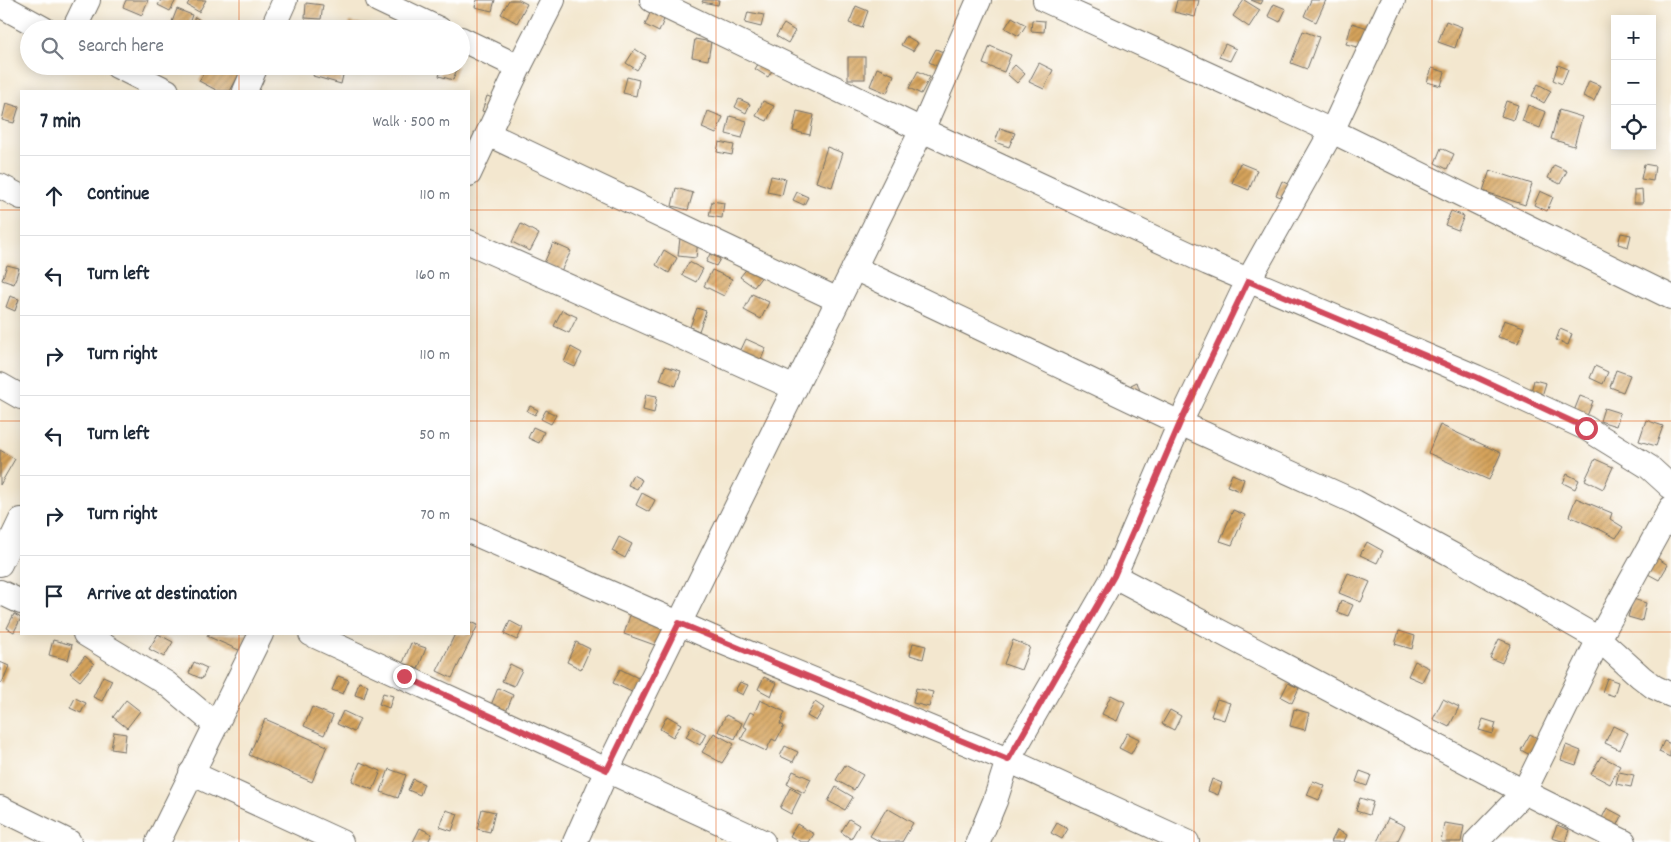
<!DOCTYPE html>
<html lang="en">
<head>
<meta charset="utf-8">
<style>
	body { margin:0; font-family:Dekko,sans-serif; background:#f2f2f3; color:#1f2937 }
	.controls { position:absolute; right:15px; top:15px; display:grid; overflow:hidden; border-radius:0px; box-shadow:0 2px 12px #0003 }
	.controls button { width:45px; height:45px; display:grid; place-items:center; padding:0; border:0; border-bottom:1px solid #e0e1e3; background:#fff; color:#1f2937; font:25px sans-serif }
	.stop { position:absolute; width:15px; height:15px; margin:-11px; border:4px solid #d1495b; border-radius:50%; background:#fff }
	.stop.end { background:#d1495b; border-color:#fff; box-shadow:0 1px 5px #0008 }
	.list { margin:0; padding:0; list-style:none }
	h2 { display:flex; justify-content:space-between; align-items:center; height:65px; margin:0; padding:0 20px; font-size:21px }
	h2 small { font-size:16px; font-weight:400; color:#747a83 }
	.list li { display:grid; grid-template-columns:32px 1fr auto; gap:15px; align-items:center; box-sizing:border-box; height:80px; padding:0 20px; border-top:1px solid #e0e1e3 }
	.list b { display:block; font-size:19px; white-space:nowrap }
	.list em { font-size:16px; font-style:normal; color:#747a83 }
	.icon { flex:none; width:28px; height:28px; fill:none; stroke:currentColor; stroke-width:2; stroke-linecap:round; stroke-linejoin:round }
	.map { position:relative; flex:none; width:1671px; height:842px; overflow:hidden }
	.search { position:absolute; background:#fff; box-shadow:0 2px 12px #0003; left:20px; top:20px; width:450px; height:55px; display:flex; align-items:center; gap:12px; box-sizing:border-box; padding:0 18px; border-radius:28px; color:#747a83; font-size:19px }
	.panel { position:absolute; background:#fff; box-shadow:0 2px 12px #0003; left:20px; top:90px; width:450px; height:545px; border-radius:0px }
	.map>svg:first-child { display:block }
	.building { fill:url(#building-hatch) }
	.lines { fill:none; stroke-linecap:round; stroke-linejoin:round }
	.minor-casing { stroke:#716d64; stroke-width:26 }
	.minor { stroke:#fff; stroke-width:24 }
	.route { stroke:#d1495b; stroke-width:6 }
	.grid { fill:none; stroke:#df570e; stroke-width:1; stroke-opacity:0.55 }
</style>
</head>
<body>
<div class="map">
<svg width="1671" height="842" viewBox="0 0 1671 842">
	<defs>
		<pattern id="building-hatch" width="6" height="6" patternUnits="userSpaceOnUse" patternTransform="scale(1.25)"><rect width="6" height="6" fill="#d5a35b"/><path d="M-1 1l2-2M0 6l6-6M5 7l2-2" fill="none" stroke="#ad854b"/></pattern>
	</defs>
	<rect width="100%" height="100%" fill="#fff"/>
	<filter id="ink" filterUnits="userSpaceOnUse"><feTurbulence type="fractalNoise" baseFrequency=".02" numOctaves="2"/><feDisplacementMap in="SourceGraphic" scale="10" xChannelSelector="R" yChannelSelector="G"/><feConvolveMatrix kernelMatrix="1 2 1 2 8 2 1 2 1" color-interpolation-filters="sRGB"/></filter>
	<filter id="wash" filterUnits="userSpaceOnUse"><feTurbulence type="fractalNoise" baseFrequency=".0096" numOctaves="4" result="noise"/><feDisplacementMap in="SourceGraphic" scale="20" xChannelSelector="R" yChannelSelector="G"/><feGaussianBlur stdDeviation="1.12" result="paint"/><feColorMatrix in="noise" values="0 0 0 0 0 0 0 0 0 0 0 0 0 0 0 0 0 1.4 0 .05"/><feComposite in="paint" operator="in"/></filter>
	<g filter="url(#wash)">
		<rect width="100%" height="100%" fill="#f3e7cf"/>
		<g id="blocks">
			<g class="building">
				<path d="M126,0h22l-6,15 -19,-8z"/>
				<path d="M161,0h15l-6,11 -12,-6z"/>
				<path d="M190,0h16l-7,12 -12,-7z"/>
				<path d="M477,0h18l-3,11 -17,-4z"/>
				<path d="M509,0h10l8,4 -10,19 -16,-9z"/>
				<path d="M703,0h16l-1,5 -16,-3z"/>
				<path d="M1177,0h22l-4,17 -21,-5z"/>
				<path d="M1244,0l16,10 -11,17 -16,-11z"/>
				<path d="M1251,0h12l-2,4z"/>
				<path d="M1311,0h15l-10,22 -12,-6z"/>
				<path d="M306,3l17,2 -2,14 -16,-1z"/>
				<path d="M1274,4l12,5 -6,13 -12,-6z"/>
				<path d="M856,6l12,5 -6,17 -13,-5z"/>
				<path d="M177,9l15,6 -5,14 -17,-2z"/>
				<path d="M651,11l14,6 -6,15 -14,-7z"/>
				<path d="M748,12l16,3 -3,12 -16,-4z"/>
				<path d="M195,17l13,8 -2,4h-18z"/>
				<path d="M1012,17l14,8 -7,11 -14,-8z"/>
				<path d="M1032,20l13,1 -1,11 -13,-1z"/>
				<path d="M1446,21l16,6 -7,21 -17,-6z"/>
				<path d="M350,22l18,3v4h-20z"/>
				<path d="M1352,23l16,5 -6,20 -16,-4z"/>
				<path d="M784,24l11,7 -7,12 -12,-7z"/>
				<path d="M1303,31l16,6 -12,32 -16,-6z"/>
				<path d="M906,36l12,7 -5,8 -12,-6z"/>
				<path d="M695,39l16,3 -3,18 -16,-3z"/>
				<path d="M1225,44l11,5 -6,12 -11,-4z"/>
				<path d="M990,46l21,9 -7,17 -21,-8z"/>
				<path d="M635,49l11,7 -9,14 -11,-7z"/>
				<path d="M936,49l12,5 -7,14 -12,-6z"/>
				<path d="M764,55l13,8 -9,14 -13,-8z"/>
				<rect x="848" y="57" width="17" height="22"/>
				<path d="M1039,63l14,7 -9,19 -15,-7z"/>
				<path d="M1015,65l10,9 -8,9 -10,-9z"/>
				<path d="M1558,65l10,4 -6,15 -9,-4z"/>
				<path d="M208,66h36l-14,25h-12l-19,-10z"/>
				<path d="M316,66h13l15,5 -3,13 -28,-8z"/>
				<path d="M443,66h15l-5,14 -14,-4z"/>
				<path d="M877,68l17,7 -7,18 -17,-7z"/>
				<path d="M1432,68l13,4 -4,14 -14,-4z"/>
				<path d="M918,71l12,6 -9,17 -12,-6z"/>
				<path d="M627,77l12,3 -3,16 -13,-3z"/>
				<path d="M1589,81l12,5 -7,15 -11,-5z"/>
				<path d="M1538,84l13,7 -7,12 -12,-7z"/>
				<path d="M487,96l14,5 -5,15 -14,-5z"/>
				<path d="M739,99l11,5 -4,9 -11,-6z"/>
				<path d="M763,101l11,5 -7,15 -11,-5z"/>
				<path d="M1506,101l12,4 -5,15 -12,-4z"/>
				<path d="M6,103l13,4 -5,16 -12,-3z"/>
				<path d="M1528,105l18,7 -6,16 -18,-7z"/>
				<path d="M1559,110l23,7 -8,29 -23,-7z"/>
				<path d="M708,111l15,6 -7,17 -14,-6z"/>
				<path d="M797,111l17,4 -4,20 -17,-4z"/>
				<path d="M730,116l17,5 -5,17 -16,-4z"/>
				<path d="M1000,128l15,5 -6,14 -14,-5z"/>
				<path d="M719,142l15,3 -2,10 -15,-3z"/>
				<path d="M827,147l16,6 -11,34 -16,-5z"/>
				<path d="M1441,148l13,6 -7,15 -12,-6z"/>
				<path d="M1240,163l17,7 -8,20 -17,-7z"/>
				<path d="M1644,164l11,2 -2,15 -12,-2z"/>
				<path d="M1554,165l13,6 -7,13 -12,-6z"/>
				<path d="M1490,170l42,14 -7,21 -42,-14z"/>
				<path d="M771,176l15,3 -4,16 -15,-3z"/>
				<path d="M1282,181l16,7 -6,14 -16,-7z"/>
				<path d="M676,188l17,5 -5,17 -16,-4z"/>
				<path d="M1642,189l1,14h-9v-13z"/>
				<path d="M1540,191l13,6 -6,14 -13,-6z"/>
				<path d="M797,192l11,5 -4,8 -11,-5z"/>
				<path d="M712,201l12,2 -2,15 -13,-2z"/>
				<path d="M1451,211l13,5 -6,14 -13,-5z"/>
				<path d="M521,224l18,10 -9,17 -18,-9z"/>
				<path d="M1621,233l10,2 -3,12 -10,-3z"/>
				<path d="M680,238l18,2 -2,18 -18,-2z"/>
				<path d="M553,243l18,8 -10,20 -17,-8z"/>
				<path d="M664,250l13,8 -8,15 -13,-8z"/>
				<path d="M710,254l10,5 -4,7 -10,-4z"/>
				<path d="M689,262l14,7 -7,13 -14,-7z"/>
				<path d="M7,265l12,3 -5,16 -12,-4z"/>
				<path d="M749,266l14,9 -9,12 -14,-10z"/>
				<path d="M712,270l20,9 -8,17 -20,-10z"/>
				<path d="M752,294l17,8 -8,17 -17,-9z"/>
				<path d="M10,296l9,3 -4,12 -9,-4z"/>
				<path d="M697,308l9,3 -7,20 -9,-4z"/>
				<path d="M562,310l15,7 -8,16 -15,-7z"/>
				<path d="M1504,320l20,7 -6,16 -20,-6z"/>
				<path d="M1560,329l12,5 -4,11 -12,-5z"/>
				<path d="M746,339l20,9 -7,16 -20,-10z"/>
				<path d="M571,347l11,6 -7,14 -11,-5z"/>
				<path d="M665,366l16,5 -5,15 -16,-6z"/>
				<path d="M1595,366l13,6 -5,12 -13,-6z"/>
				<path d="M1616,370l14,5 -7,17 -13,-5z"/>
				<path d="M1534,380l12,3 -4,13 -11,-4z"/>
				<path d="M1137,382l4,12 -7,2 -3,-11z"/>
				<path d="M646,394l11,2 -3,17 -11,-3z"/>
				<path d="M1580,396l13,5 -6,15 -13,-5z"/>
				<path d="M530,406l8,4 -3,5 -8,-4z"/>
				<path d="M1604,408l16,5 -4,13 -16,-5z"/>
				<path d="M546,410l10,5 -5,9 -10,-5z"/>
				<path d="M1646,420l17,6 -7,20 -17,-5z"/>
				<path d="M1440,425l61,28 -12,27 -61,-27z"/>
				<path d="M533,427l11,5 -5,11 -11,-5z"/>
				<path d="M0,450l15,9 -15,26z"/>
				<path d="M1595,459l18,8 -10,22 -18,-9z"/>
				<path d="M1232,474l12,5 -4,12 -13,-5z"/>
				<path d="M1567,474l12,6 -4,9 -12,-6z"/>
				<path d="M633,475l9,5 -5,9 -9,-4z"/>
				<path d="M642,493l13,7 -6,12 -13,-7z"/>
				<path d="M1576,498l36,15 -2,6 13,8 -7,11 -13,-7 -34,-15z"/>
				<path d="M1233,510l12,5 -13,30 -12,-4z"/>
				<path d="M619,537l13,7 -7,14 -13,-7z"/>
				<path d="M1367,542l16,9 -6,12 -17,-8z"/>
				<path d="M1657,558l11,7 -9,15 -11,-6z"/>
				<path d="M1348,573l22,9 -9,20 -22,-9z"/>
				<path d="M1633,599l13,4 -4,18 -14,-4z"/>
				<path d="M1341,600l12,5 -5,11 -11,-4z"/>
				<path d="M632,609l40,14 -9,25 -39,-14z"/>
				<path d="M14,614l7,4 -7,14 -7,-4z"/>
				<path d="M469,621l9,4 -26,53 -15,-7 18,-37h14z"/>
				<path d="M510,621l13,7 -6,12 -13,-6z"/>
				<path d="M1399,631l16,5 -3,13 -17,-5z"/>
				<path d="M158,634l15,8 -9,15 -15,-8z"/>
				<path d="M208,634h41l-8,17 -34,-15z"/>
				<path d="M1499,639l12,5 -9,19 -12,-5z"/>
				<path d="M53,640l19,5 -4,15 -19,-5z"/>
				<path d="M1013,640l17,7 -9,23 -17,-6z"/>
				<path d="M576,642l14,7 -9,20 -14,-7z"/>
				<path d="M411,643l15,5 -8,21 -15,-6z"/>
				<path d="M913,643l13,3 -3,13 -13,-4z"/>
				<path d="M85,656l9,8 -14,17 -10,-8z"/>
				<path d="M1415,661l14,7 -7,14 -14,-6z"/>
				<path d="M0,662l9,4 -7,17h-2z"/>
				<path d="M194,662l13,6 -5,11 -13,-6z"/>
				<path d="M510,664l12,6 -8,16 -12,-5z"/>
				<path d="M620,669l26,13 -6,14 -27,-13z"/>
				<path d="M103,676l9,4 -10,21 -9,-4z"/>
				<path d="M338,676l11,4 -6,14 -11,-4z"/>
				<path d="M764,677l13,6 -6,13 -13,-7z"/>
				<path d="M1607,678l11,4 -4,14 -12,-4z"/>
				<path d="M359,682l9,3 -4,13 -9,-3z"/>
				<path d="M740,682l8,3 -5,10 -8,-4z"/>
				<path d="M1288,683l11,5 -7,15 -11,-6z"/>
				<path d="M498,688l15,7 -7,17 -15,-7z"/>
				<path d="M916,688l17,4 -4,15 -16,-4z"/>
				<path d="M383,693l10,3 -4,12 -10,-4z"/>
				<path d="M1111,695l14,7 -8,19 -15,-7z"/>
				<path d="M75,698l11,5 -5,10 -11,-5z"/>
				<path d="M1217,699l13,4 -6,17 -13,-4z"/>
				<path d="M1443,699l16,8 -10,20 -16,-8z"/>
				<path d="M126,700l14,11 -13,17 -14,-11z"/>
				<path d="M760,700l25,12 -5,12 4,2 -8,15 -4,-2 -6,12 -25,-12 6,-11 -4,-2 7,-14 4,2z"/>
				<path d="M815,702l9,6 -8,13 -9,-5z"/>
				<path d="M312,707l21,9 -9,19 -20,-9z"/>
				<path d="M1294,709l15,4 -4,17 -15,-4z"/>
				<path d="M1170,710l11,6 -7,14 -12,-6z"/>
				<path d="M343,711l17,8 -6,13 -17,-8z"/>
				<path d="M726,715l16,8 -7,16 -17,-8z"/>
				<path d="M667,716l14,8 -8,13 -13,-8z"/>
				<path d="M265,719l62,27 -15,36 -63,-27z"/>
				<path d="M1483,719l13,4 -3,11 -14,-4z"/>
				<path d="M692,726l14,8 -6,11 -14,-8z"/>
				<path d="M1613,726l15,7 -8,17 -15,-7z"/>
				<path d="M114,732l12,2 -2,17 -13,-2z"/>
				<path d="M714,733l20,11 -12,19 -20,-11z"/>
				<path d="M1127,733l12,6 -8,15 -12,-6z"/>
				<path d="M1530,734l14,8 -9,16 -14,-8z"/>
				<path d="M1664,741l7,3 -1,13 -11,-5z"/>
				<path d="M1566,745l15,6 -5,14 -15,-5z"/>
				<path d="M785,746l13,6 -5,10 -13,-6z"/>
				<path d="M1601,756l19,10 -10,18 -19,-10z"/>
				<path d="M360,762l21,9 -8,19 -21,-9z"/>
				<path d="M845,765l18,10 -9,15 -18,-10z"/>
				<path d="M389,769l17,6 -8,23 -17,-6z"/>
				<path d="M793,771l18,8 -7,14 -17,-9z"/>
				<path d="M1360,771l11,4 -4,11 -11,-4z"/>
				<path d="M1619,772l15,3 -3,12 -15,-3z"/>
				<path d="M413,779l11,5 -4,11 -12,-5z"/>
				<path d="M1212,779l10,4 -4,12 -10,-4z"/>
				<path d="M1313,781l12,5 -6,14 -12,-5z"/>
				<path d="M836,787l17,10 -8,13 -17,-9z"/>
				<path d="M790,788l11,6 -10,20 -11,-6z"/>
				<path d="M1360,798l13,4 -4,13 -13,-4z"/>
				<path d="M887,808l26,15 -11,19h-21l-11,-6z"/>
				<path d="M1607,808l15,8 -5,11 -16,-7z"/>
				<path d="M482,809l13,3 -5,20 -13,-3z"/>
				<path d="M446,810l12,4 -6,17 -12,-4z"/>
				<path d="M1388,818l17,8 -8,16h-20z"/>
				<path d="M849,819l10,6 -8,14 -10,-7z"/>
				<path d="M1057,823l11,6 -6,10 -11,-6z"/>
				<path d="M1444,823l20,3 -3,16h-20z"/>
				<path d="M797,824l17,10 -5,8h-8l-11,-6z"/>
				<path d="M1557,825l12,5 -4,12 -13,-4z"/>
				<path d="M420,828l12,6 -4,8h-15z"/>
				<path d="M1337,830l10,5 -3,7h-13z"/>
			</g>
		</g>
	</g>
	<g filter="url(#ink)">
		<use href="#blocks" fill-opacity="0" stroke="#716d64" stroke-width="1"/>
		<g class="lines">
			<defs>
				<g id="minor">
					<path d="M378,0l61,29"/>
					<path d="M652,0l270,130 286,133 268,114 110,51 63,39 22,20"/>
					<path d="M1045,0l287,131 339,166"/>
					<path d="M0,5l44,24"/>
					<path d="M74,29l14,-29"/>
					<path d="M272,29l13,-29"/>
					<path d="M461,39l58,28"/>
					<path d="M117,66l50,25"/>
					<path d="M245,91l11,-25"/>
					<path d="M488,134l350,166"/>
					<path d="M469,174l50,-107 34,-67"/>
					<path d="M0,186l21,11"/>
					<path d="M469,242l326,146"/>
					<path d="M854,268l326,155 175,79 103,56 141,81 42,38 13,10 17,8"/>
					<path d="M0,385l21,12"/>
					<path d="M469,531l248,109 291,120 179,82"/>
					<path d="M0,564l21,-44"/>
					<path d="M1114,576l410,216 100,50"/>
					<path d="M0,592l21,10"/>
					<path d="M85,634l81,49 50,42"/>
					<path d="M311,634l452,208"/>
					<path d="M191,773l150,69"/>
					<path d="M0,808l69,34"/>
					<path d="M158,842l103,-208"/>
					<path d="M575,842l32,-72 315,-640 57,-130"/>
					<path d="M978,842l17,-41 13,-41 106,-184 66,-153 68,-142 84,-150 61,-131"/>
					<path d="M1476,842l48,-50 75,-153 72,-131"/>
				</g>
			</defs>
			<use href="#minor" class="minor-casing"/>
			<use href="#minor" class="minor"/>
		</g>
	</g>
	<g class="lines" filter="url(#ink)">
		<path class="route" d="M404,676l203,94 72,-147 329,137 106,-184 66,-153 68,-142 228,96 110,51"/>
	</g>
	<path class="grid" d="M239,0v29M477,0v842M716,0v842M955,0v842M1194,0v842M1432,0v842M239,66v25M0,210h21M469,210h1202M0,421h21M469,421h1202M0,632h21M469,632h1202M239,634v208"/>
</svg>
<div class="controls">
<button>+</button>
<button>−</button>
<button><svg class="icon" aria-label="locate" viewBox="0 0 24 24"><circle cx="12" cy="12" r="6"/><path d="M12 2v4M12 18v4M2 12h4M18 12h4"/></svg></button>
</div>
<div class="stop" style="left:1586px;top:428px"></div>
<div class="stop end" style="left:404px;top:676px"></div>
<div class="search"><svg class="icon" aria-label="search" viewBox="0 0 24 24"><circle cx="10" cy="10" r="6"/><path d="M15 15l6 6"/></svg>Search here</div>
<section class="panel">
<h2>7 min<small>Walk · 500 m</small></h2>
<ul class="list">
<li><svg class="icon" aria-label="ahead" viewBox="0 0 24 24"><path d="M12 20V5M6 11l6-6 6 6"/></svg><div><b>Continue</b></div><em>110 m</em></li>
<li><svg class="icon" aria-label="left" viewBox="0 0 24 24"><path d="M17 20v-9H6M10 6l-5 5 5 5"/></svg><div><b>Turn left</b></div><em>160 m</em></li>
<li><svg class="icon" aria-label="right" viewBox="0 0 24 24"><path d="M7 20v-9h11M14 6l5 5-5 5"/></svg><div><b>Turn right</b></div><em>110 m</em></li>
<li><svg class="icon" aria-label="left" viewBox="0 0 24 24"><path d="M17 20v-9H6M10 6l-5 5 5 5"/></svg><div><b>Turn left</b></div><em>50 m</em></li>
<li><svg class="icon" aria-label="right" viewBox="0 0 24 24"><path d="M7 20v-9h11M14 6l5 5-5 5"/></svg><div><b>Turn right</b></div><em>70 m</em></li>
<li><svg class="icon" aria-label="arrive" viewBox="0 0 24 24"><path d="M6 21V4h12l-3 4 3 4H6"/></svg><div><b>Arrive at destination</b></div></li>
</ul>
</section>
</div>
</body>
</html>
